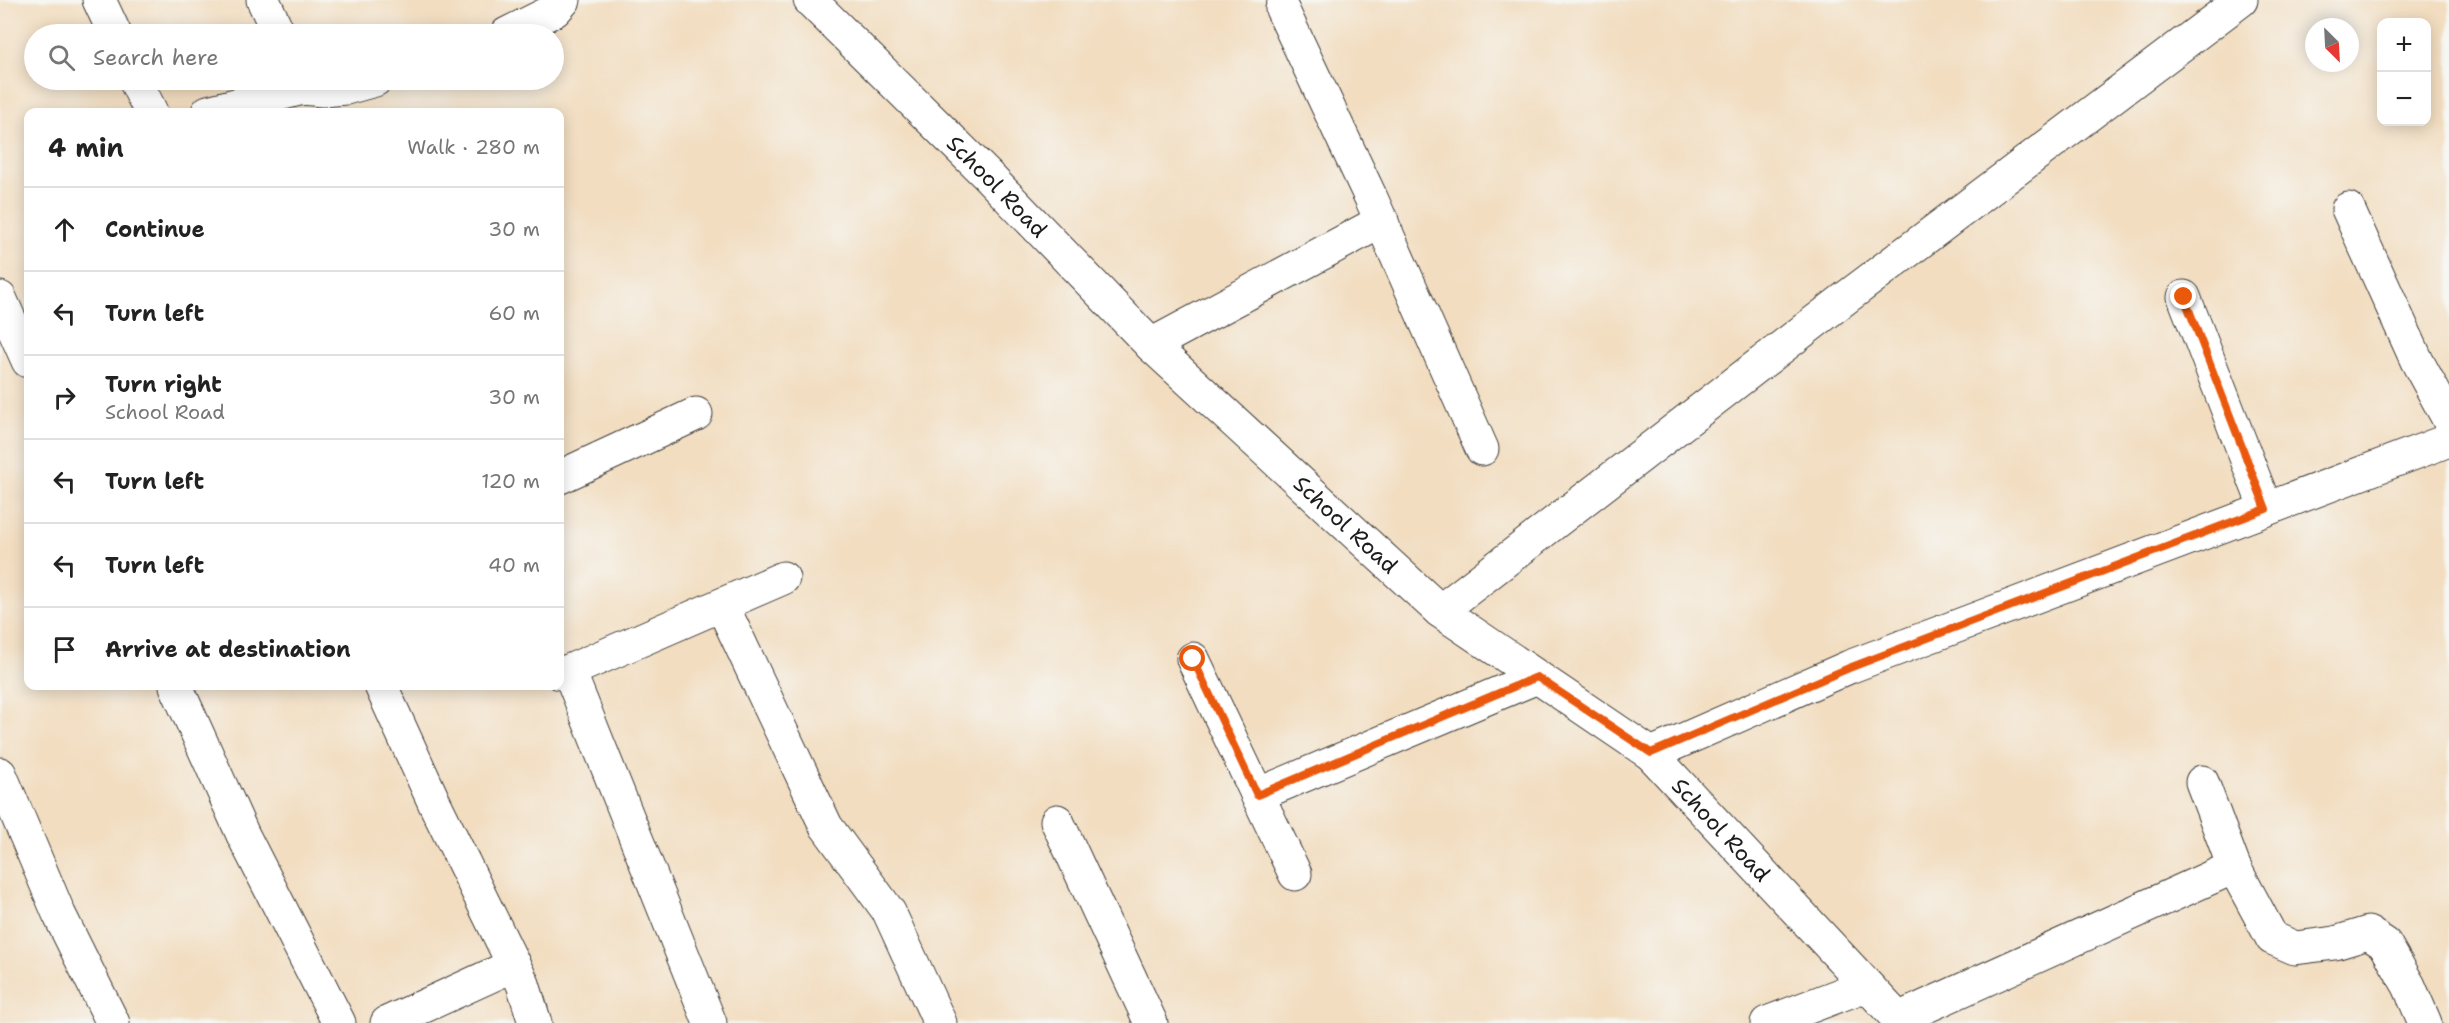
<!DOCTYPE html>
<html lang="en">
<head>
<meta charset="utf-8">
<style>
	body { margin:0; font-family:"Shantell Sans",sans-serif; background:#f6f6f6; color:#222 }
	.controls { position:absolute; right:18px; top:18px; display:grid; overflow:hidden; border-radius:12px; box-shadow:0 3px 15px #0003 }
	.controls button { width:54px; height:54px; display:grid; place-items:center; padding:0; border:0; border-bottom:2px solid #e0e0e0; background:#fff; color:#222; font:30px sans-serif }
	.compass { position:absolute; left:2305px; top:18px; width:54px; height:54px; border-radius:50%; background:#fff; box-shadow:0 3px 15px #0003; rotate:156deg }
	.stop { position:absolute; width:18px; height:18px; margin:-14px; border:4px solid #ea580c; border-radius:50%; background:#fff }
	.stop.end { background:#ea580c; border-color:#fff; box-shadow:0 2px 6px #0008 }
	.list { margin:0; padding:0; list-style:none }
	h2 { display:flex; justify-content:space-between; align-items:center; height:78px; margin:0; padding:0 24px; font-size:26px }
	h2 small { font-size:20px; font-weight:400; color:#767676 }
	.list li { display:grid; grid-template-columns:39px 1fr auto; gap:18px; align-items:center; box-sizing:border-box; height:84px; padding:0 24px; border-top:2px solid #e0e0e0 }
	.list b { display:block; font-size:22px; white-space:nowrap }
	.list p { margin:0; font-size:20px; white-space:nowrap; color:#767676 }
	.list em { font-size:20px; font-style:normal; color:#767676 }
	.icon { flex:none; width:33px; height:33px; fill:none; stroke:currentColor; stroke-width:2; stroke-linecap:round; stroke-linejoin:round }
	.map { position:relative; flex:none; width:2449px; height:1023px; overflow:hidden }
	.search { position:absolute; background:#fff; box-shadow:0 3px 15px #0003; left:24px; top:24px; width:540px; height:66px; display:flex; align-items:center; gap:15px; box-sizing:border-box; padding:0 21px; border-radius:33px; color:#767676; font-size:22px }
	.panel { position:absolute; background:#fff; box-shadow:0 3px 15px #0003; left:24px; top:108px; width:540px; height:582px; border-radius:12px }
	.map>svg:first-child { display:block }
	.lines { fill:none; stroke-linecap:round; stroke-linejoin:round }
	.minor-casing { stroke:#3c3935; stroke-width:35 }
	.minor { stroke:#fff; stroke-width:33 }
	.route { stroke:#ea580c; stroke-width:8 }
	.labels { text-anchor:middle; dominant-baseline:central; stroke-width:6; stroke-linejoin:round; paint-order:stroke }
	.street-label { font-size:22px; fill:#1c1c1c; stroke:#f6f6f2 }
</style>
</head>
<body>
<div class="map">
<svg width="2449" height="1023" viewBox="0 0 2449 1023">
	<rect width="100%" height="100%" fill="#f6f6f2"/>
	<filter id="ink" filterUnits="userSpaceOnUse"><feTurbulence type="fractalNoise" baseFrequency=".0167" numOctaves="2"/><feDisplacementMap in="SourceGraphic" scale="12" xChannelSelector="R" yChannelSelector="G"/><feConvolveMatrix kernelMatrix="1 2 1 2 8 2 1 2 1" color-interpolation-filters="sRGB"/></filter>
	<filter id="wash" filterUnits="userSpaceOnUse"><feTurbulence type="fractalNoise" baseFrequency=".008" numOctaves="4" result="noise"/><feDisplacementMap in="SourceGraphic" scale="24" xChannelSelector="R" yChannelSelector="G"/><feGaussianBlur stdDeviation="1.35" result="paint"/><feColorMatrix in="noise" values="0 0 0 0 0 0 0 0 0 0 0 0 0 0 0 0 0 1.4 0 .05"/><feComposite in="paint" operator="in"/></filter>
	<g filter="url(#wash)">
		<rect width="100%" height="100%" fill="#f2ddc0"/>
	</g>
	<g filter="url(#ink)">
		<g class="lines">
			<defs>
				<g id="minor">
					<path d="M99,0l16,34"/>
					<path d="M263,0l16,34"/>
					<path id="s1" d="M810,0l177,175 164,170 289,266 211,143 251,269"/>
					<path d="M1282,9l89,189 111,251"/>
					<path d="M507,34l48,-24 9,-10"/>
					<path d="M135,80l16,32"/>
					<path d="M208,112l95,-24 20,2 23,-2 29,-8"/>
					<path d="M2348,209l69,152 32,59"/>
					<path d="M2184,297l82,212"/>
					<path d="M0,298l28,63"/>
					<path d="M1151,345l231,-124"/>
					<path d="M560,477l136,-63"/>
					<path d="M722,605l104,221 63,86 51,111"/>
					<path d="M1440,611l403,-311 398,-300"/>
					<path d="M1193,659l102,215"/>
					<path d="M569,671l141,352"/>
					<path d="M560,673l9,-2 214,-93"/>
					<path d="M176,686l67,149 96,188"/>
					<path d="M381,686l53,116 89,182 12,39"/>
					<path d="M1651,754l198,-87 600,-227"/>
					<path d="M0,774l59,140 54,109"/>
					<path d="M2202,782l32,85"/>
					<path d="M1257,795l280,-118"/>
					<path d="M1057,821l94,202"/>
					<path d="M1898,1019l336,-152 38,71 23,10 40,-5 33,-10 17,11 24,42 16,37"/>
					<path d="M387,1023l127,-58"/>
					<path d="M1767,1023l99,-38"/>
				</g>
			</defs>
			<use href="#minor" class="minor-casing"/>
			<use href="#minor" class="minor"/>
		</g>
	</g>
	<g class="lines" filter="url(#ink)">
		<path class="route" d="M1193,659l64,136 280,-118 114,76 198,-85 417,-159 -82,-212"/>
	</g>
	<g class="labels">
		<g class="street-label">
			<text stroke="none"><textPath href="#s1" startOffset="264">School Road</textPath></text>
			<text stroke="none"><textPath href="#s1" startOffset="750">School Road</textPath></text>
			<text stroke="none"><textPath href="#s1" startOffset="1236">School Road</textPath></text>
		</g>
	</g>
</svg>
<div class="controls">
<button>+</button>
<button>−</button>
</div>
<svg class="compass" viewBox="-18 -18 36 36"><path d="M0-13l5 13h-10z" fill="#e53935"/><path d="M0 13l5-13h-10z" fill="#767676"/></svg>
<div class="stop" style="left:1193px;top:659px"></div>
<div class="stop end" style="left:2184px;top:297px"></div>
<div class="search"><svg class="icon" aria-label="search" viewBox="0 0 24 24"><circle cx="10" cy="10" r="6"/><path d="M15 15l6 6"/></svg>Search here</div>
<section class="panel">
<h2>4 min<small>Walk · 280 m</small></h2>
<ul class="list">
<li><svg class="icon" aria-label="ahead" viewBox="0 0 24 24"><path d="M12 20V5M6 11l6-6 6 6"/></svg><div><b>Continue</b></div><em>30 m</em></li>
<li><svg class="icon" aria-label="left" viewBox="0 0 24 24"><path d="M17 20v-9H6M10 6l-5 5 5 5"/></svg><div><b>Turn left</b></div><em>60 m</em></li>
<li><svg class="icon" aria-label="right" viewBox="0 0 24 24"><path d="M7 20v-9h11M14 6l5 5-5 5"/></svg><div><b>Turn right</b><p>School Road</p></div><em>30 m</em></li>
<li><svg class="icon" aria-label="left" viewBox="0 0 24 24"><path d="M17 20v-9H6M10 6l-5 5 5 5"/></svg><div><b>Turn left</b></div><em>120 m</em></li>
<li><svg class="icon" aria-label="left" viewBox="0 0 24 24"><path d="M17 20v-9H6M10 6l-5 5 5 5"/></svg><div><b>Turn left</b></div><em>40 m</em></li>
<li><svg class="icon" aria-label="arrive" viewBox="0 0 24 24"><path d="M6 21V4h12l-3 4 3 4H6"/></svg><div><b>Arrive at destination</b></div></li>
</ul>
</section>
</div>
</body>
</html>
